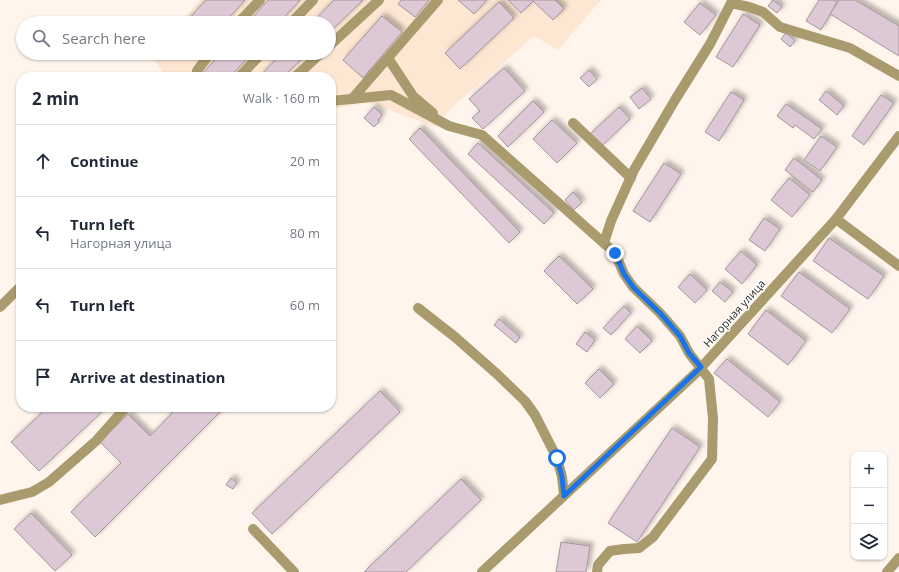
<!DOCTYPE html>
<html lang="en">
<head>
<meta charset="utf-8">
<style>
	body { margin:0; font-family:"Open Sans",sans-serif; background:#f2f2f3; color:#1f2937 }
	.controls { position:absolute; right:12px; bottom:12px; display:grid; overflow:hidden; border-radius:8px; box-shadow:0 1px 3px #0004 }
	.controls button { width:36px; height:36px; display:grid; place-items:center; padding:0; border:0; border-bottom:1px solid #e0e1e3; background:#fff; color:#1f2937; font:20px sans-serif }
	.stop { position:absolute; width:12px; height:12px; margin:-9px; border:3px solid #1a73e8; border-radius:50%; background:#fff }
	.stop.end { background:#1a73e8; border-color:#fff; box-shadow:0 1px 4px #0008 }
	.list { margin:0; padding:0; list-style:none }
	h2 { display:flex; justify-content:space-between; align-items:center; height:52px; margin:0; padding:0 16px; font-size:17px }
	h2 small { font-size:13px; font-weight:400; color:#747a83 }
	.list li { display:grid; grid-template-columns:26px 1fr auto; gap:12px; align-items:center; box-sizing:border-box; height:72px; padding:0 16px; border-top:1px solid #e0e1e3 }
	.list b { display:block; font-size:15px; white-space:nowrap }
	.list p { margin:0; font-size:13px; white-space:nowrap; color:#747a83 }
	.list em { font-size:13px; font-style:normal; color:#747a83 }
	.icon { flex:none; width:22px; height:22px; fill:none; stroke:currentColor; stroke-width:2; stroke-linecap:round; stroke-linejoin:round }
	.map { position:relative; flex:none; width:899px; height:572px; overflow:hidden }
	.search { position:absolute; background:#fff; box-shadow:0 1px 3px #0004; left:16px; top:16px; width:320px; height:44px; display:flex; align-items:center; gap:10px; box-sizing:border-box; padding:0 14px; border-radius:22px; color:#747a83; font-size:15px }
	.panel { position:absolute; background:#fff; box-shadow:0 1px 3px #0004; left:16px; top:72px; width:320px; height:340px; border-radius:16px }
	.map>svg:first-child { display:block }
	.built { fill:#fde7d2 }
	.building { fill:#ddc9d5; stroke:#a5939e; filter:url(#shadow) }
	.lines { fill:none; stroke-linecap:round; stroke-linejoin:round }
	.minor { stroke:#a99b6d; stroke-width:10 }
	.route { stroke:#1a73e8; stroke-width:5 }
	.labels { text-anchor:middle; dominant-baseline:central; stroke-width:3; stroke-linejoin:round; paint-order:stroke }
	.street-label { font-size:11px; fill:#221c17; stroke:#fff }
</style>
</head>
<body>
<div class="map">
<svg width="899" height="572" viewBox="0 0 899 572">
	<defs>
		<filter id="shadow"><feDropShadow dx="3.5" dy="-3.5" stdDeviation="2" flood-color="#0004"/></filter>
	</defs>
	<rect width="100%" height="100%" fill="#fff5ec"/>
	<path class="built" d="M201,0h400l-43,50 -24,-14 -85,74 -12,17 -69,-24 -37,6v-32h-165l-16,-24h179v-30h-150z"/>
	<g class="building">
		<path d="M206,0h39l-21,23h-39z"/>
		<path d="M268,0h32l-21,23h-31z"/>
		<path d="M334,0h29l-34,33v-10h-17z"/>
		<path d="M401,0h28l-14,17 -17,-13z"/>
		<path d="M458,0h29l-13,14z"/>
		<path d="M508,0h47l9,9 -11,11 -20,-19 -12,12z"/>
		<path d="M773,0l9,7 -5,6 -9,-7z"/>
		<path d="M819,0h15l3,2 -16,28 -15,-9z"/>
		<path d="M839,0h16l44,26v30l-69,-42z"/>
		<path d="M499,2l15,16 -54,51 -15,-16z"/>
		<path d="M700,3l16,12 -16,20 -16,-13z"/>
		<path d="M743,14l17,11 -27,42 -17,-10z"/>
		<path d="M382,16l20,16 -39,46 -20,-18z"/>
		<path d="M786,33l9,8 -5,6 -9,-8z"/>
		<path d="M221,53h31l-22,24h-19l-7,-5z"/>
		<path d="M282,53h26l-25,24h-24z"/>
		<path d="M504,68l21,23 -42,38 -11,-11 8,-7 -11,-12z"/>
		<path d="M589,70l8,9 -8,8 -9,-9z"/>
		<path d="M642,88l9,11 -12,10 -9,-12z"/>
		<path d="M826,91l18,15 -7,9 -18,-15z"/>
		<path d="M731,92l13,8 -25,41 -14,-9z"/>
		<path d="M881,95l13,8 -30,42 -12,-9z"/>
		<path d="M533,101l11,11 -36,35 -10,-11z"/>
		<path d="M786,104l36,25 -8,10 -19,-14 -2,3 -16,-12z"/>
		<path d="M374,107l8,8 -4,5 1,2 -5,5 -10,-9z"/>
		<path d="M619,107l11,12 -28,27 -12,-12z"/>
		<path d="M552,120l25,23 -20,20 -24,-24z"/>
		<path d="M420,128l100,104 -11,11 -100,-104z"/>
		<path d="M821,136l16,11 -17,24 -16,-11z"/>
		<path d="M478,143l76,70 -10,11 -76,-70z"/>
		<path d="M794,158l28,22 -9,12 -28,-22z"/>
		<path d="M664,163l17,11 -31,48 -17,-11z"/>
		<path d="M789,178l21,17 -18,22 -21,-17z"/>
		<path d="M573,192l9,10 -8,8 -9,-10z"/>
		<path d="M764,218l16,11 -15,22 -16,-11z"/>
		<path d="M829,238l55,38 -16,23 -55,-38z"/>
		<path d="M741,251l16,14 -15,19 -17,-15z"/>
		<path d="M559,256l34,33 -16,15 -33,-33z"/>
		<path d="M799,272l51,37 -18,24 -51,-37z"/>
		<path d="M690,274l17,16 -12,13 -17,-16z"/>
		<path d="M720,282l13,10 -8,10 -13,-11z"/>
		<path d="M624,306l7,7 -20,22 -8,-7z"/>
		<path d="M766,310l40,31 -18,24 -40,-31z"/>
		<path d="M499,319l21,18 -4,6 -22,-18z"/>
		<path d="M637,326l15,15 -12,12 -15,-14z"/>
		<path d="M585,332l10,8 -8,12 -11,-8z"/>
		<path d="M727,359l53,43 -12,15 -54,-44z"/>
		<path d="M599,369l15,15 -14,14 -15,-15z"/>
		<path d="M380,391l20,21 -128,122 -20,-21z"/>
		<path d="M48,407h59l-68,64 -28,-29z"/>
		<path d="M178,407h43l2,2 -128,128 -24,-25 50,-49 -21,-21 28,-28 22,22z"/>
		<path d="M672,428l28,19 -63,95 -29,-19z"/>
		<path d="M231,478l6,5 -4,6 -7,-4z"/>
		<path d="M461,479l20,21 -75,72h-42z"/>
		<path d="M31,513l41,42 -17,16 -41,-42z"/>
		<path d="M561,542l29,4 -4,26h-30z"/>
	</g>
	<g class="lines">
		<g class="minor">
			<path d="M238,23l22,-23"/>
			<path d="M291,23l22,-23"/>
			<path d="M329,46l50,-46"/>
			<path d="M388,58l25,38 20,17"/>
			<path d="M196,77l1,-6 13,-18"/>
			<path d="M239,77l23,-24"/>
			<path d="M295,77l26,-24"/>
			<path d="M352,99l86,-99"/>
			<path d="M331,101l60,-6 58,31 33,9 133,118 9,21 9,13 27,26 20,23 9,17 20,26 4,39 -1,41 -59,78 -14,11 -15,1 -14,2 -12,14 -1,7"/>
			<path d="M573,123l58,55"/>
			<path d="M836,219l63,47"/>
			<path d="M604,243l7,-22 23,-51 41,-70 35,-56 21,-41 18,4 14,5 17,15 70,21 49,28"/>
			<path d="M0,307l21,-21"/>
			<path d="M418,308l37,29 42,37 28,27 10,14 22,43 5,19 2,18"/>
			<path d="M0,500l32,-8 17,-10 47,-41 30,-34"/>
			<path d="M253,529l41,43"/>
			<path d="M482,572l215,-200 139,-153 63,-83"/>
			<path d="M887,572l12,-14"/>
		</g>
	</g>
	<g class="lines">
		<path class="route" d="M557,458l5,19 2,19 137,-129 -12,-14 -9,-17 -20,-23 -27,-26 -9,-13 -9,-21"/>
	</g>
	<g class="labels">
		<g class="street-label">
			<text transform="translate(734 313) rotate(-48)">Нагорная улица</text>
		</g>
	</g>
</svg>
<div class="controls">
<button>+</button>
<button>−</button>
<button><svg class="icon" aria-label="layers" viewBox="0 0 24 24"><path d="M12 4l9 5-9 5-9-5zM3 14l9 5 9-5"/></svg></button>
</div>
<div class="stop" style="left:557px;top:458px"></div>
<div class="stop end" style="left:615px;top:253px"></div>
<div class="search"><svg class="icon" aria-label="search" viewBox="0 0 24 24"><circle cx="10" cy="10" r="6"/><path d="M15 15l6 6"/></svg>Search here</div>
<section class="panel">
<h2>2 min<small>Walk · 160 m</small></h2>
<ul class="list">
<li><svg class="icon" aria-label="ahead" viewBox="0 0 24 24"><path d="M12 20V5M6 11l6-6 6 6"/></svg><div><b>Continue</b></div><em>20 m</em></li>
<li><svg class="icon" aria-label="left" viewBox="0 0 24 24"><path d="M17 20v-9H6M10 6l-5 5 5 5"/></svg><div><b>Turn left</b><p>Нагорная улица</p></div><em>80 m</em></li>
<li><svg class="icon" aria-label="left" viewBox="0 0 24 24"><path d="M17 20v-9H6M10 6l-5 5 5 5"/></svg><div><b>Turn left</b></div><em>60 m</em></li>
<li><svg class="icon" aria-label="arrive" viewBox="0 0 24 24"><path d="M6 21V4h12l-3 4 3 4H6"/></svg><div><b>Arrive at destination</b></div></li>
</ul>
</section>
</div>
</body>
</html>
